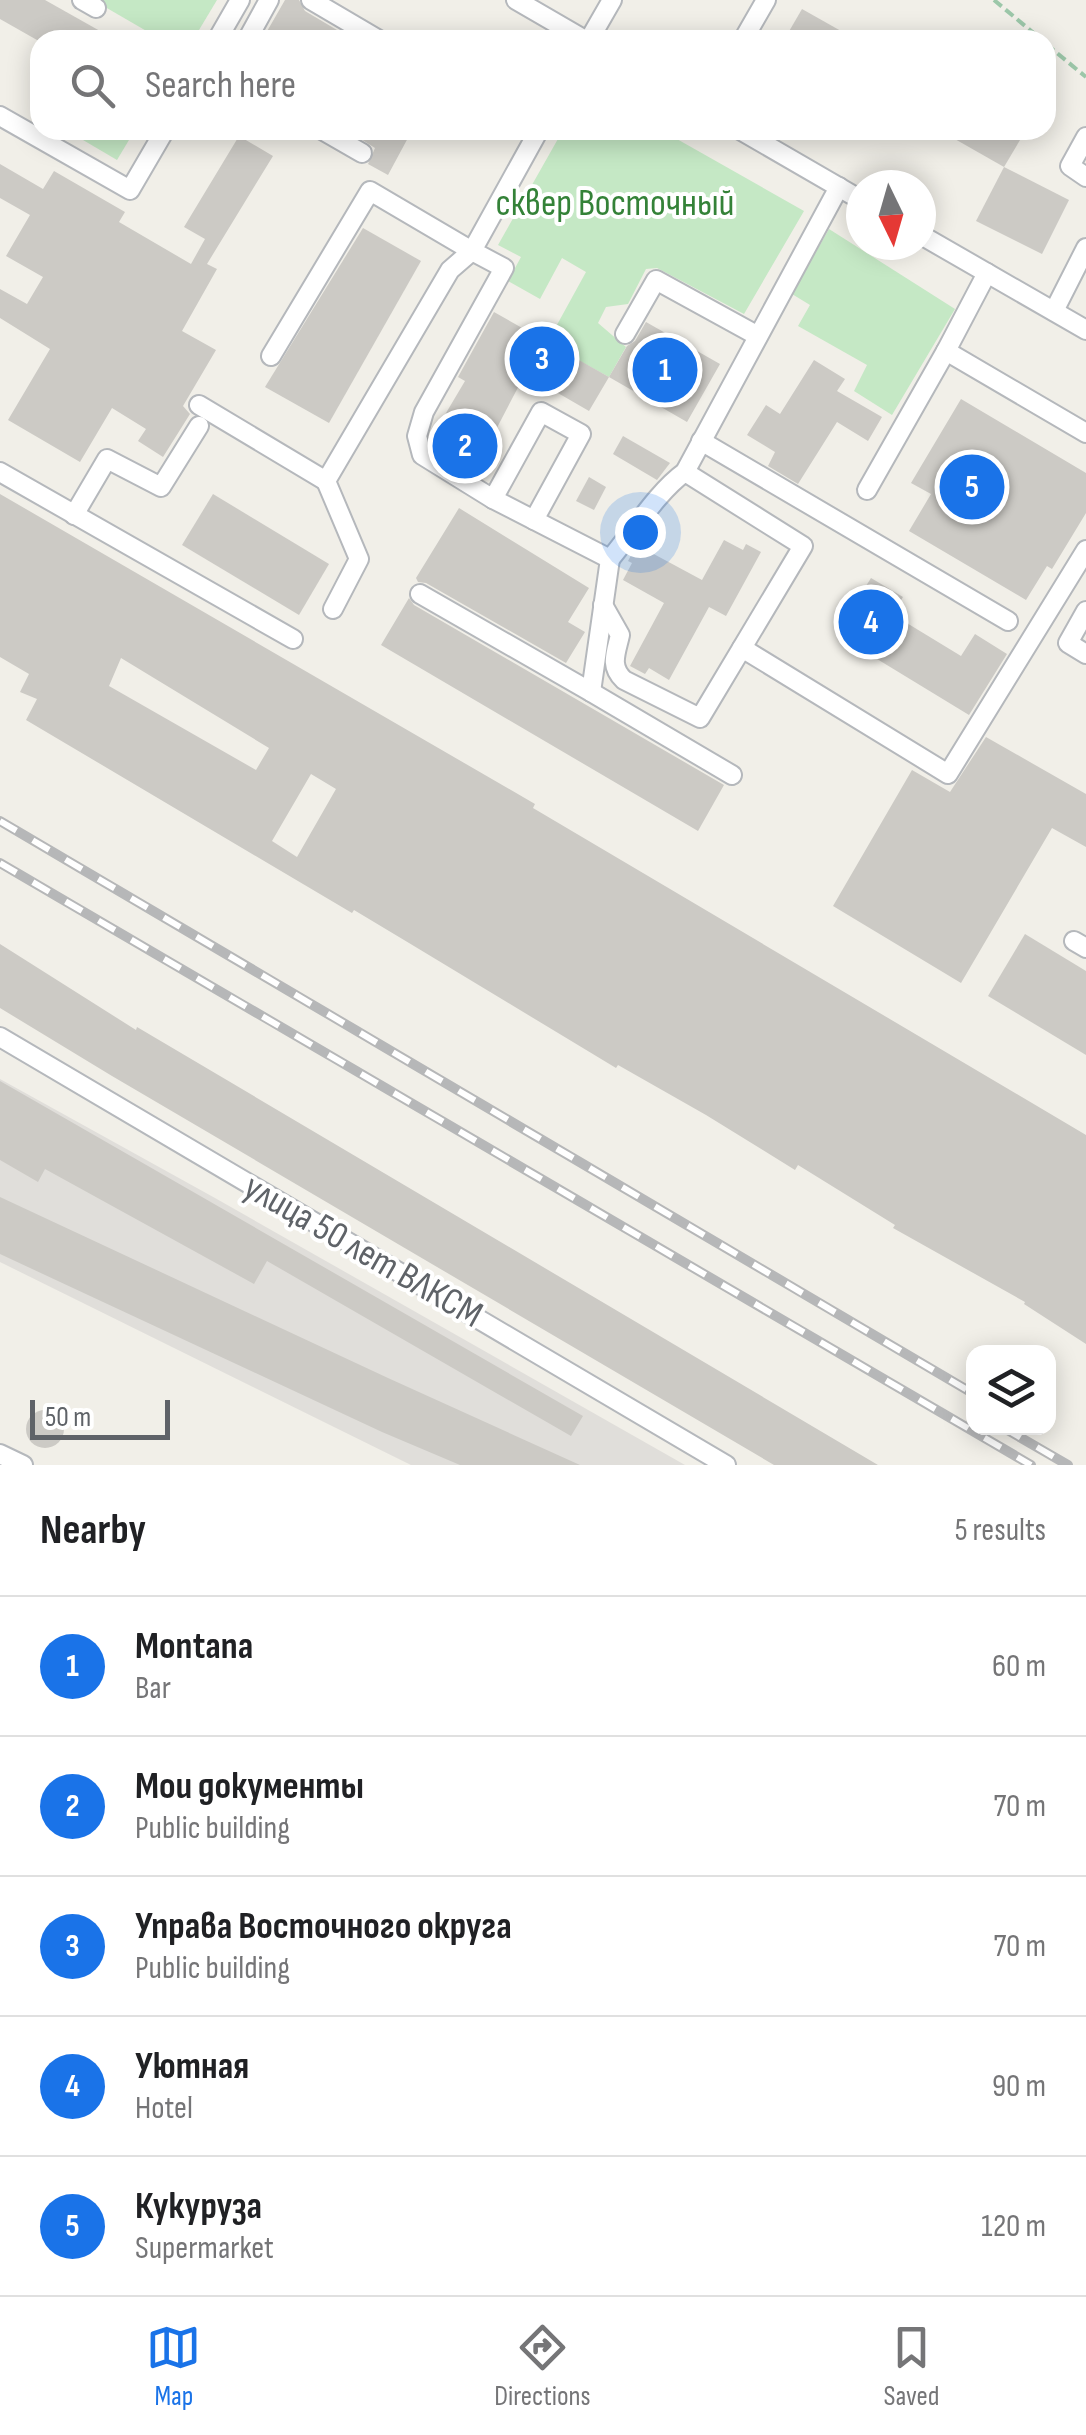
<!DOCTYPE html>
<html lang="en">
<head>
<meta charset="utf-8">
<style>
	body { margin:0; font-family:"Sofia Sans Condensed",sans-serif; background:#f2f2f2; color:#202124 }
	.controls { position:absolute; right:30px; bottom:30px; display:grid; overflow:hidden; border-radius:20px; box-shadow:0 5px 25px #0003 }
	.controls button { width:90px; height:90px; display:grid; place-items:center; padding:0; border:0; border-bottom:2px solid #e0e0e0; background:#fff; color:#202124; font:50px sans-serif }
	.compass { position:absolute; left:846px; top:170px; width:90px; height:90px; border-radius:50%; background:#fff; box-shadow:0 5px 25px #0003; rotate:175deg }
	.scale { position:absolute; left:30px; bottom:25px; width:140px; box-sizing:border-box; padding-left:10px; border:5px solid #5f6368; border-top:0; font-size:28px; line-height:35px; white-space:nowrap; color:#5f6368; -webkit-text-stroke:8px #fff; paint-order:stroke }
	.you { position:absolute; left:640px; top:532px; width:35px; height:35px; margin:-25px; border:8px solid #fff; border-radius:50%; background:#1a73e8; box-shadow:0 0 0 15px #1a73e833 }
	.badge { display:grid; place-items:center; width:65px; height:65px; border-radius:50%; background:#1a73e8; color:#fff; font-size:32px; font-weight:700 }
	.pin { position:absolute; translate:-50% -50%; border:5px solid #fff; box-shadow:0 2px 10px #0006 }
	.list { margin:0; padding:0; list-style:none }
	h2 { display:flex; justify-content:space-between; align-items:center; height:130px; margin:0; padding:0 40px; font-size:42px }
	h2 small { font-size:32px; font-weight:400; color:#757577 }
	.list li { display:grid; grid-template-columns:65px 1fr auto; gap:30px; align-items:center; box-sizing:border-box; height:140px; padding:0 40px; border-top:2px solid #e0e0e0 }
	.list b { display:block; font-size:38px; white-space:nowrap }
	.list p { margin:0; font-size:32px; white-space:nowrap; color:#757577 }
	.list em { font-size:32px; font-style:normal; color:#757577 }
	.icon { flex:none; width:55px; height:55px; fill:none; stroke:currentColor; stroke-width:2; stroke-linecap:round; stroke-linejoin:round }
	.map { position:relative; flex:none; width:1086px; height:1465px; overflow:hidden }
	.search { position:absolute; background:#fff; box-shadow:0 5px 25px #0003; left:30px; right:30px; top:30px; height:110px; display:flex; align-items:center; gap:25px; box-sizing:border-box; padding:0 35px; border-radius:30px; color:#757577; font-size:38px }
	.sheet { height:830px; background:#fff }
	nav { display:flex; justify-content:space-around; align-items:center; box-sizing:border-box; height:140px; border-top:2px solid #e0e0e0; background:#fff; font-size:28px; color:#757577 }
	nav a { display:grid; justify-items:center; gap:5px }
	nav .on { color:#1a73e8 }
	.map>svg:first-child { display:block }
	.industrial { fill:#e0deda }
	.green { fill:#c5e8c5 }
	.building { fill:#cccac5; fill-rule:evenodd }
	.lines { fill:none; stroke-linecap:round; stroke-linejoin:round }
	.minor-casing { stroke:#b5b8bc; stroke-width:22 }
	.path { stroke:#9cc7a9; stroke-width:4; stroke-dasharray:10 5; stroke-linecap:butt }
	.minor { stroke:#fff; stroke-width:18 }
	.rail-casing { stroke:#b6b7b8; stroke-width:10 }
	.rail { stroke:#fff; stroke-width:6; stroke-dasharray:19; stroke-linecap:butt }
	.labels { text-anchor:middle; dominant-baseline:central; stroke-width:8; stroke-linejoin:round; paint-order:stroke }
	.park-label { font-size:38px; fill:#348238; stroke:#fff }
	.street-label { font-size:38px; fill:#5f6368; stroke:#fff }
</style>
</head>
<body>
<div class="map">
<svg width="1086" height="1465" viewBox="0 0 1086 1465">
	<rect width="100%" height="100%" fill="#f1efe8"/>
	<path class="industrial" d="M0,1079l215,119 470,267h-274l-411,-203z"/>
	<g class="green">
		<path d="M93,0h124l-24,40h-31z"/>
		<path d="M66,130h69l-18,30z"/>
		<path d="M563,130h98l143,81 -60,103 -87,-46 -11,1 -18,35 -22,3 -8,16 28,24 -17,30 -62,-34 39,-71 -24,-14 -22,41 -32,-18 13,-24 -23,-12z"/>
		<path d="M829,229l126,80 -63,106 -38,-24 13,-26 -69,-39 12,-21 -18,-11z"/>
	</g>
	<g class="building">
		<path d="M0,0h45l71,40h-79l-37,-21z"/>
		<path d="M285,0h14l6,11 32,19 -6,10h-69z"/>
		<path d="M802,9l55,31h-73z"/>
		<path d="M347,130h51l11,6 -21,39 -20,-11 7,-16z"/>
		<path d="M939,130h87l-22,37z"/>
		<path d="M239,136l34,20 -66,108 10,5 -35,62 34,19 -33,56 7,8 -27,43 -25,-16 8,-12 -34,-21 -32,54 -72,-42 42,-71 -50,-31v-29l27,15 16,-27 -37,-21 24,-41 -30,-17v-34l43,25 11,-18 71,41 -6,10 72,42 14,-25 -21,-12z"/>
		<path d="M1004,167l65,33 -27,54 -66,-33z"/>
		<path d="M363,228l58,33 -92,162 -64,-36z"/>
		<path d="M494,312l115,65 -20,34 -64,-37 -48,92 -33,-19 15,-26 -13,-8 19,-32 -7,-4z"/>
		<path d="M646,322l74,42 -33,58 -78,-45 18,-31 8,-5z"/>
		<path d="M814,360l31,19 -8,12 45,26 -14,24 -31,-19 -39,62 -30,-18 7,-14 -28,-17 19,-30 14,9z"/>
		<path d="M961,399l125,74v40l-34,56 -5,-3 -21,34 -117,-69 22,-37 -20,-11z"/>
		<path d="M623,436l47,27 -13,17 -44,-26z"/>
		<path d="M589,477l17,10 -12,23 -18,-9z"/>
		<path d="M0,494l535,310 -2,4 553,327v209l-62,-40 1,-2 -132,-74 2,-3 -97,-60 -3,5 -89,-55 -88,-50 -2,3 -207,-125 -55,-33 -2,3 -326,-193 11,-21 -17,-7 9,-18 -29,-17zM121,658l148,90 -13,22 -147,-84zM311,774l25,15 -39,68 -25,-16z"/>
		<path d="M213,494l116,70 -30,51 -117,-70z"/>
		<path d="M459,508l130,80 -21,34 17,10 -19,31 -140,-80 -8,-1 -2,-4z"/>
		<path d="M724,540l19,10 3,-6 15,8 -35,64 -17,-9 -40,73 -20,-12 -4,6 -15,-8 34,-63 -41,-23 9,-17 -4,-2 7,-13 2,-3 65,35z"/>
		<path d="M871,578l32,19 -11,17 69,42 14,-22 32,20 -38,61 -133,-81z"/>
		<path d="M409,598l5,7 310,180 -26,46 -317,-186z"/>
		<path d="M986,737l100,57v53l-34,-19 -91,155 -128,-77 79,-136 38,22z"/>
		<path d="M1025,934l61,37v84l-98,-59z"/>
		<path d="M0,944l136,86 1,-3 741,438h-104l-662,-389 -112,-68z"/>
		<path d="M0,1081l583,335 -12,20 -304,-175 -13,23 -209,-115 -7,13 -38,-22z"/>
		<path d="M0,1197l388,181 192,87h-120l-78,-33 -382,-178z"/>
		<circle cx="45" cy="1429" r="19"/>
	</g>
	<g class="lines">
		<defs>
			<g id="minor">
				<path d="M82,0l14,8"/>
				<path d="M311,0l68,40"/>
				<path d="M516,0l69,40"/>
				<path d="M217,40l23,-40"/>
				<path d="M247,40l22,-40"/>
				<path d="M589,40l23,-40"/>
				<path d="M743,40l23,-40"/>
				<path d="M0,116l130,74 35,-60"/>
				<path d="M322,130l40,23"/>
				<path d="M740,130l121,70"/>
				<path d="M1086,137l-16,29 16,11"/>
				<path d="M921,235l165,95"/>
				<path d="M987,273l-41,78 140,82"/>
				<path d="M1054,311l32,-63"/>
				<path d="M625,334l31,-54 102,56"/>
				<path d="M271,356l99,-165 102,60 -22,19 -124,211 33,78 -26,50"/>
				<path d="M199,405l127,76"/>
				<path d="M701,441l307,180"/>
				<path d="M0,472l293,167"/>
				<path d="M867,490l79,-139"/>
				<path d="M493,499l117,60c23,-27 47,-67 75,-87l154,-285"/>
				<path d="M74,515l33,-56 54,28 38,-61"/>
				<path d="M534,520l47,-86 -40,-22 -48,87 -71,-44 -5,-19 7,-24 80,-144 -32,-17 67,-121"/>
				<path d="M420,594l171,98 19,-133"/>
				<path d="M603,605l17,30c-4,18 -11,31 4,45l76,38 103,-172 -118,-74"/>
				<path d="M1086,611l-18,32 18,11"/>
				<path d="M742,648l206,126 138,-224"/>
				<path d="M591,692l141,83"/>
				<path d="M1074,941l12,7"/>
				<path d="M0,1037l726,428"/>
				<path d="M0,1454l23,11"/>
			</g>
		</defs>
		<use href="#minor" class="minor-casing"/>
		<g class="path">
			<path d="M994,0l48,40"/>
			<path d="M1046,44l40,33"/>
		</g>
		<use href="#minor" class="minor"/>
		<defs>
			<g id="rail">
				<path d="M0,821l974,573"/>
				<path d="M0,863l1031,602"/>
				<path d="M1004,1428l64,37"/>
			</g>
		</defs>
		<use href="#rail" class="rail-casing"/>
		<use href="#rail" class="rail"/>
	</g>
	<g class="labels">
		<g class="park-label">
			<text x="615" y="203">сквер Восточный</text>
		</g>
		<g class="street-label">
			<text transform="translate(363 1251) rotate(30)">улица 50 лет ВЛКСМ</text>
		</g>
	</g>
</svg>
<div class="controls">
<button><svg class="icon" aria-label="layers" viewBox="0 0 24 24"><path d="M12 4l9 5-9 5-9-5zM3 14l9 5 9-5"/></svg></button>
</div>
<svg class="compass" viewBox="-18 -18 36 36"><path d="M0-13l5 13h-10z" fill="#e53935"/><path d="M0 13l5-13h-10z" fill="#757577"/></svg>
<div class="scale">50 m</div>
<div class="you"></div>
<div class="pin badge" style="left:665px;top:370px">1</div>
<div class="pin badge" style="left:465px;top:446px">2</div>
<div class="pin badge" style="left:542px;top:359px">3</div>
<div class="pin badge" style="left:871px;top:622px">4</div>
<div class="pin badge" style="left:972px;top:487px">5</div>
<div class="search"><svg class="icon" aria-label="search" viewBox="0 0 24 24"><circle cx="10" cy="10" r="6"/><path d="M15 15l6 6"/></svg>Search here</div>
</div>
<section class="sheet">
<h2>Nearby<small>5 results</small></h2>
<ul class="list">
<li><span class="badge">1</span><div><b>Montana</b><p>Bar</p></div><em>60 m</em></li>
<li><span class="badge">2</span><div><b>Мои документы</b><p>Public building</p></div><em>70 m</em></li>
<li><span class="badge">3</span><div><b>Управа Восточного округа</b><p>Public building</p></div><em>70 m</em></li>
<li><span class="badge">4</span><div><b>Уютная</b><p>Hotel</p></div><em>90 m</em></li>
<li><span class="badge">5</span><div><b>Кукуруза</b><p>Supermarket</p></div><em>120 m</em></li>
</ul>
</section>
<nav>
<a class="on"><svg class="icon" aria-label="map" viewBox="0 0 24 24"><path d="M3 6l6-2 6 2 6-2v14l-6 2-6-2-6 2zM9 4v14M15 6v14"/></svg>Map</a>
<a><svg class="icon" aria-label="directions" viewBox="0 0 24 24"><path d="M12 3l9 9-9 9-9-9zM9 14v-3h6M13 9l2 2-2 2"/></svg>Directions</a>
<a><svg class="icon" aria-label="saved" viewBox="0 0 24 24"><path d="M7 4h10v16l-5-4-5 4z"/></svg>Saved</a>
</nav>
</body>
</html>
